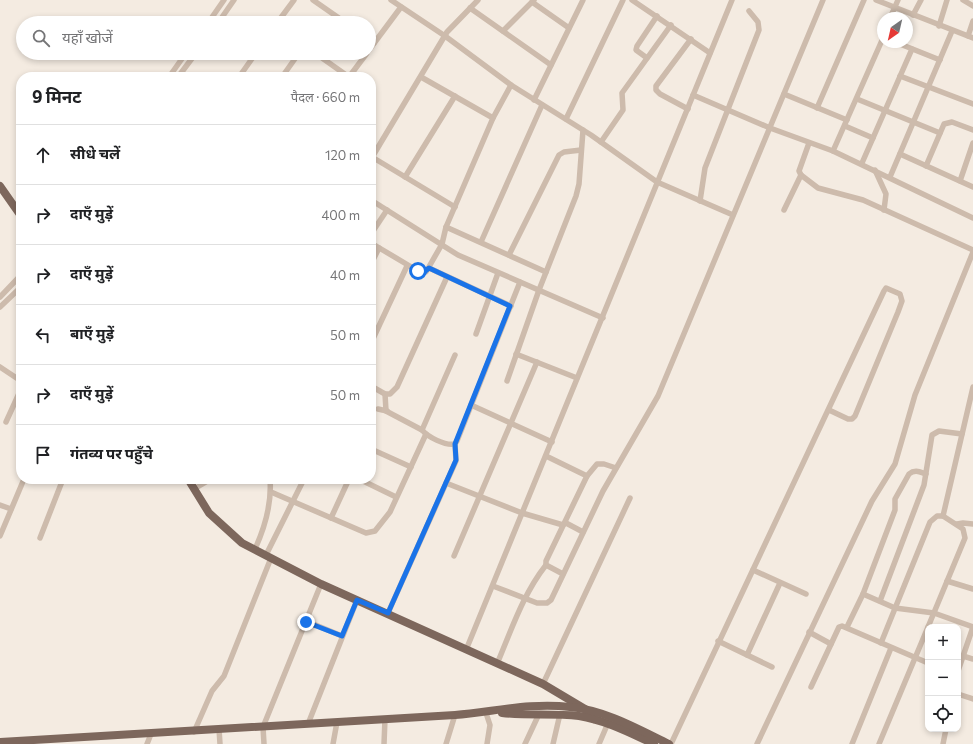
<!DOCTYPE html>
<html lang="hi">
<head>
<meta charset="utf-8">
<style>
	body { margin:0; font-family:Commissioner,"Noto Sans Devanagari",sans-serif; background:#f6f6f6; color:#202124 }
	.controls { position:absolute; right:12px; bottom:12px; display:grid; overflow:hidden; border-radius:8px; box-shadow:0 2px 6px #0003 }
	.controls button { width:36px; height:36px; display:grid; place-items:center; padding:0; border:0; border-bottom:1px solid #e0e0e0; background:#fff; color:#202124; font:20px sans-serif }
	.compass { position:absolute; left:877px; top:12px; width:36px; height:36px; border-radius:50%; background:#fff; box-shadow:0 2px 6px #0003; rotate:214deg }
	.stop { position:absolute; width:12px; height:12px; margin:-9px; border:3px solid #1a73e8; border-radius:50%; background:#fff }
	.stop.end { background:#1a73e8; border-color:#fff; box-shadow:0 1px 4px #0008 }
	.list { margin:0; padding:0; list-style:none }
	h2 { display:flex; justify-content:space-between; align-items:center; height:52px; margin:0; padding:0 16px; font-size:17px }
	h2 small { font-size:13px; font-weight:400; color:#757577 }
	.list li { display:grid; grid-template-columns:26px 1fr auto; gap:12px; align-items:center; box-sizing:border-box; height:60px; padding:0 16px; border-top:1px solid #e0e0e0 }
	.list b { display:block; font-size:15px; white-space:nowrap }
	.list em { font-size:13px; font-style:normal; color:#757577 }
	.icon { flex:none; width:22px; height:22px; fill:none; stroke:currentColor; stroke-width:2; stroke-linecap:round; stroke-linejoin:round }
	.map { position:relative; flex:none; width:973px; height:744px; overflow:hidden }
	.search { position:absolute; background:#fff; box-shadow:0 2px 6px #0003; left:16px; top:16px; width:360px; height:44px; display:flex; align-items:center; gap:10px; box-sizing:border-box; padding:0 14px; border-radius:22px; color:#757577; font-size:15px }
	.panel { position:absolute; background:#fff; box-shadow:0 2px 6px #0003; left:16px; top:72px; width:360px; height:412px; border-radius:16px }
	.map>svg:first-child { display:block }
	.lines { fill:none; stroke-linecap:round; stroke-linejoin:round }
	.minor { stroke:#cdbbac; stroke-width:5.5 }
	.primary { stroke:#7d675c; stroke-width:8 }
	.route { stroke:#1a73e8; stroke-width:5 }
</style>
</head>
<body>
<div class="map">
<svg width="973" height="744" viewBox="0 0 973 744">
	<rect width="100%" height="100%" fill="#f4ebe1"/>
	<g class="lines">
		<g class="minor">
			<path d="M313,0l33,23"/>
			<path d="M391,0l54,36 66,49 80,50 66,47 76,33"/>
			<path d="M632,0l78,53"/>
			<path d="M876,0l97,38"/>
			<path d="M963,0l10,6"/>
			<path d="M532,2l37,26"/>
			<path d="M470,8l81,57"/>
			<path d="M913,15l8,-15"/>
			<path d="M890,18l8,-18"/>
			<path d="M208,23l16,-23"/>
			<path d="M218,23l16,-23"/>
			<path d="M277,23l17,-23"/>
			<path d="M939,26l8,-26"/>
			<path d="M503,31l31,-31"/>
			<path d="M968,36l5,-15"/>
			<path d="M369,39l5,4"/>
			<path d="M895,42l45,18"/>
			<path d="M369,50l32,-43"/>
			<path d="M315,53l34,24"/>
			<path d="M647,58l-11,-8 1,-4 20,-30"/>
			<path d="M900,76l73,28"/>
			<path d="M169,77l17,-24"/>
			<path d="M178,77l18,-24"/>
			<path d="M239,77l17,-24"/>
			<path d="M282,77l17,-24"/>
			<path d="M349,77l18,-24"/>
			<path d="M421,77l72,41"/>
			<path d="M784,94l63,26"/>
			<path d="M693,95l77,33 63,23 140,67"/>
			<path d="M857,99l83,34"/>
			<path d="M534,100l49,-100"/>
			<path d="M817,108l47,-108"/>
			<path d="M688,109l-28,-15 -4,-4v-4l35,-47"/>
			<path d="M566,119l57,-119"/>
			<path d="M845,126l28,12"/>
			<path d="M601,142l22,-32 -1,-17 49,-68"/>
			<path d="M809,143l-10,28 2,4 17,13 45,12 110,50"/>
			<path d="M833,151l50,-113"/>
			<path d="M900,154l73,33"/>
			<path d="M372,157l83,50"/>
			<path d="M371,159l76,-127 31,-32"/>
			<path d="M862,163l50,-114"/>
			<path d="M926,166l18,-42 8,-2 21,8"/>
			<path d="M875,170l11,24 -2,16"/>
			<path d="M405,177l50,-81"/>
			<path d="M890,177l62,-146"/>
			<path d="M960,181l13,-38"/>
			<path d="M371,200l87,55 145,63"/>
			<path d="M700,201l5,-33 54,-138 -1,-8 -9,-11"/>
			<path d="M784,210l17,-35"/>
			<path d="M446,227l100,45"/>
			<path d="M371,234l16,-24"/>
			<path d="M481,242l61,-137"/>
			<path d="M371,243l47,28 8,1 16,-28 4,-17 47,-109 18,-33"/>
			<path d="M509,255l50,-100 5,-3 17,-2"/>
			<path d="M371,264l8,-16"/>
			<path d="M429,268l82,38"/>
			<path d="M0,297l21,-22"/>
			<path d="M0,307l21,-20"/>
			<path d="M476,334l22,-61"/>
			<path d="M371,343l36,-77"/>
			<path d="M516,354l61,24"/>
			<path d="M455,355l-33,75c6,7 23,16 33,14l2,-3 63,-159"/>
			<path d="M0,367l21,14"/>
			<path d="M507,381l32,-91 37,-94 3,-12 4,-54"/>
			<path d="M371,386l14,8h5l7,-7 50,-110"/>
			<path d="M385,394l1,17 36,19"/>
			<path d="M471,405l81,37"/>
			<path d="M378,409l9,2"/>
			<path d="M6,422l15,-33"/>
			<path d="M371,449l40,18"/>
			<path d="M546,456l41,20"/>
			<path d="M359,479l37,18"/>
			<path d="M446,483l76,30 41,12 3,-2 17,9"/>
			<path d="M194,489l17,-10"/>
			<path d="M271,492l95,41 9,-2 15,-19 36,-78"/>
			<path d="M0,505l11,4"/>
			<path d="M943,516l30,-129"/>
			<path d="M331,518l18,-39"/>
			<path d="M957,524l6,-1 10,1"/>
			<path d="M0,536l24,-57"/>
			<path d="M40,538l23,-59"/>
			<path d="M255,549c10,-22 17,-45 15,-70"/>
			<path d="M266,555l38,-76"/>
			<path d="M454,556l83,-194"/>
			<path d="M753,570l53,24"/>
			<path d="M563,574l-17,-9v-4l41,-85 10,-12h7l12,4"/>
			<path d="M947,581l26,8"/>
			<path d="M493,586l44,17h10l4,-3 52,-109 55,-95 165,-396"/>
			<path d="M863,594l32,14 39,5 39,14"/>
			<path d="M880,601l44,-116 8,-50 7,-4 23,3"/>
			<path d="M388,613l68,-152 -1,-17"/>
			<path d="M306,621l36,15"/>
			<path d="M847,627l16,-33 32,-84v-11l14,-25c6,-5 11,-2 17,0"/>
			<path d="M809,632l22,12"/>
			<path d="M718,641l54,26"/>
			<path d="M881,643l49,-121 7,-6h6l20,13 2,9 -37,89"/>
			<path d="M466,650l266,-650"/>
			<path d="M747,655l33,-72"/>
			<path d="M963,656l10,3"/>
			<path d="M497,664c14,-33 26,-70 49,-99"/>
			<path d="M958,671l15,-44"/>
			<path d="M543,684l87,-186"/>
			<path d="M811,687l28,-60 3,-1 86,37"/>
			<path d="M958,694l15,5"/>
			<path d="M486,713l4,12 -3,19"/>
			<path d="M308,724l49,-124"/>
			<path d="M219,729l1,15"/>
			<path d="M194,732l18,-41 12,-15 47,-118"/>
			<path d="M147,744l4,-10"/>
			<path d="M264,744l-1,-17 58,-143"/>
			<path d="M333,744l4,-22"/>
			<path d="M384,744l1,-25"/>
			<path d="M446,744l9,-29"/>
			<path d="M525,744l14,-30"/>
			<path d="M553,744l7,-30"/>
			<path d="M599,744l9,-21"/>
			<path d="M671,744l213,-453 2,-3 14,6 2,7 -4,11 -43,104 -3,3h-4l-19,-9"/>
			<path d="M757,744l115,-243 23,-37 20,-69 58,-143"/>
			<path d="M852,744l39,-96"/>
			<path d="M879,744l49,-117"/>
			<path d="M943,744l3,-15"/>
		</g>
		<g class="primary">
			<path d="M0,186l21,30"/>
			<path d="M188,479l21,34 33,30 79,41 222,100 42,25 9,10"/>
			<path d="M502,713c25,3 51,0 77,3 26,4 51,17 75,28"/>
			<path d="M0,742l455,-27c38,-3 76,-13 115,-8 35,3 68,22 99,37"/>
		</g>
	</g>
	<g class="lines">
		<path class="route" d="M306,622l36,14 15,-36 31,13 68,-153 -1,-16 55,-138 -81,-38 -6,5 -5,-2"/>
	</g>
</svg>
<div class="controls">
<button>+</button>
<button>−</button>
<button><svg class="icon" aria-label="locate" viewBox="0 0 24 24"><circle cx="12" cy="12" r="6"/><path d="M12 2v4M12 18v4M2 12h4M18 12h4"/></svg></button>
</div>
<svg class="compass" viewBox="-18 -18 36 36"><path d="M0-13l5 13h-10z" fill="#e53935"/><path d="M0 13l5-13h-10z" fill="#757577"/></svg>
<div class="stop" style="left:418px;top:271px"></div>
<div class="stop end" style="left:306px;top:622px"></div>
<div class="search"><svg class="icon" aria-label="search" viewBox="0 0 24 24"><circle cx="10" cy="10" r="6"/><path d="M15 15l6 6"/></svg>यहाँ खोजें</div>
<section class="panel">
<h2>9 मिनट<small>पैदल · 660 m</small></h2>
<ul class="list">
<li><svg class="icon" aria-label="ahead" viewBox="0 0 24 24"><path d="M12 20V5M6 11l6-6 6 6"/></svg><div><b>सीधे चलें</b></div><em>120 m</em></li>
<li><svg class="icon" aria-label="right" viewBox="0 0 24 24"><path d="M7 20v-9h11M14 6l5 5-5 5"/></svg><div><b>दाएँ मुड़ें</b></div><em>400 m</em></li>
<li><svg class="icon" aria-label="right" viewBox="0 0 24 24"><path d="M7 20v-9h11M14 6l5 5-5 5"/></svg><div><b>दाएँ मुड़ें</b></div><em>40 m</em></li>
<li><svg class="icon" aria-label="left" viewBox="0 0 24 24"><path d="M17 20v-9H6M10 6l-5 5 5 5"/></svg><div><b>बाएँ मुड़ें</b></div><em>50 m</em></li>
<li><svg class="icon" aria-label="right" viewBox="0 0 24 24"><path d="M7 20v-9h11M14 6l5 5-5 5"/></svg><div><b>दाएँ मुड़ें</b></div><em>50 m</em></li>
<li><svg class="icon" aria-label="arrive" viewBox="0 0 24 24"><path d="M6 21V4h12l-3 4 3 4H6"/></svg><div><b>गंतव्य पर पहुँचे</b></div></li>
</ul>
</section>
</div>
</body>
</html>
